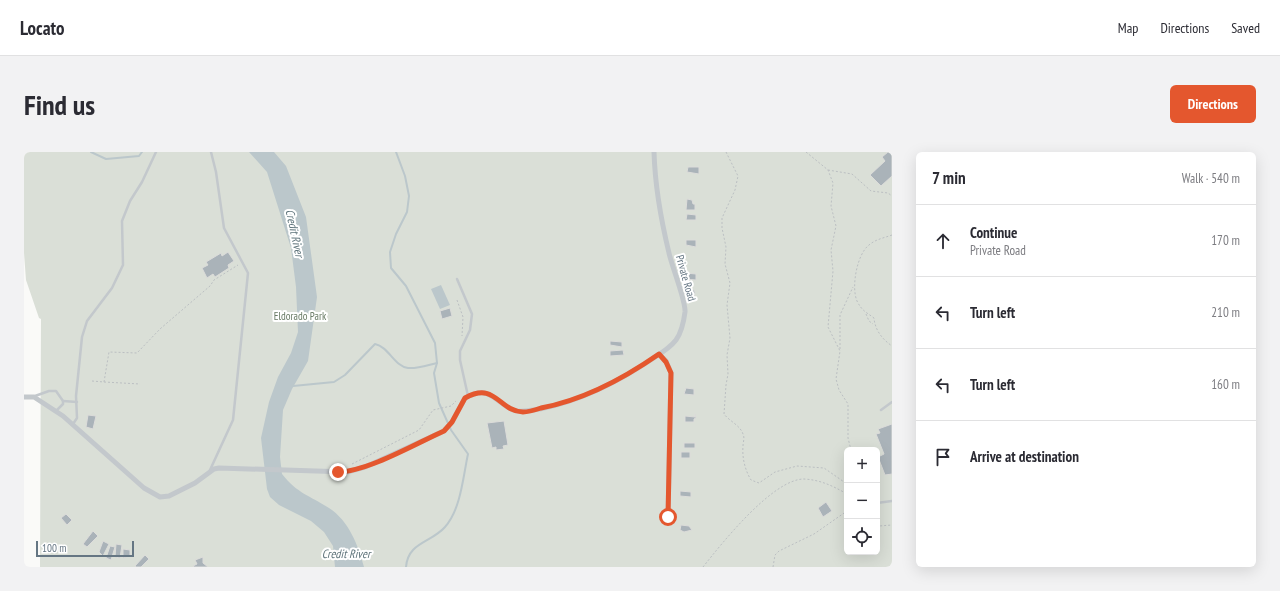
<!DOCTYPE html>
<html lang="en">
<head>
<meta charset="utf-8">
<style>
	body { margin:0; font-family:"PT Sans Narrow",sans-serif; background:#f2f2f3; color:#2b2b33 }
	.controls { position:absolute; right:12px; bottom:12px; display:grid; overflow:hidden; border-radius:6px; box-shadow:0 4px 16px #0002 }
	.controls button { width:36px; height:36px; display:grid; place-items:center; padding:0; border:0; border-bottom:1px solid #e1e1e2; background:#fff; color:#2b2b33; font:20px sans-serif }
	.scale { position:absolute; left:12px; bottom:10px; width:98px; box-sizing:border-box; padding-left:4px; border:2px solid #657683; border-top:0; font-size:11px; line-height:14px; white-space:nowrap; color:#657683; -webkit-text-stroke:3px #fff; paint-order:stroke }
	.stop { position:absolute; width:12px; height:12px; margin:-9px; border:3px solid #e4572e; border-radius:50%; background:#fff }
	.stop.end { background:#e4572e; border-color:#fff; box-shadow:0 1px 4px #0008 }
	.list { margin:0; padding:0; list-style:none }
	h2 { display:flex; justify-content:space-between; align-items:center; height:52px; margin:0; padding:0 16px; font-size:17px }
	h2 small { font-size:13px; font-weight:400; color:#7c7c81 }
	.list li { display:grid; grid-template-columns:26px 1fr auto; gap:12px; align-items:center; box-sizing:border-box; height:72px; padding:0 16px; border-top:1px solid #e1e1e2 }
	.list b { display:block; font-size:15px; white-space:nowrap }
	.list p { margin:0; font-size:13px; white-space:nowrap; color:#7c7c81 }
	.list em { font-size:13px; font-style:normal; color:#7c7c81 }
	.icon { flex:none; width:22px; height:22px; fill:none; stroke:currentColor; stroke-width:2; stroke-linecap:round; stroke-linejoin:round }
	.map { position:relative; flex:none; width:868px; height:415px; overflow:hidden; border-radius:6px }
	header { display:flex; align-items:center; gap:24px; box-sizing:border-box; height:56px; padding:0 20px; background:#fff; border-bottom:1px solid #e1e1e2 }
	header strong { font-size:19px }
	nav { display:flex; gap:22px; margin-inline-start:auto; font-size:14px }
	.intro { display:flex; align-items:center; justify-content:space-between; box-sizing:border-box; height:96px; padding:0 24px }
	h1 { margin:0; font-size:28px }
	.button { padding:10px 18px; border-radius:6px; background:#e4572e; color:#fff; font-size:14px; font-weight:700 }
	main { display:flex; gap:24px; padding:0 24px }
	aside { flex:1; background:#fff; border-radius:6px; box-shadow:0 4px 16px #0002 }
	.map>svg:first-child { display:block }
	.green { fill:#dadfd7; fill-rule:evenodd }
	.water { fill:#bbc7cb }
	.lines { fill:none; stroke-linecap:round; stroke-linejoin:round }
	.stream { stroke:#bbc7cb; stroke-width:2 }
	.building { fill:#aab3b9; stroke:#dcdcda }
	.path { stroke:#bbbfc2; stroke-width:1; stroke-dasharray:2 2; stroke-linecap:butt }
	.lane { stroke:#c3c8cc; stroke-width:2.5 }
	.street { stroke:#c3c8cc; stroke-width:5 }
	.route { stroke:#e4572e; stroke-width:5 }
	.labels { text-anchor:middle; dominant-baseline:central; stroke-width:4; stroke-linejoin:round; paint-order:stroke }
	.street-label { font-size:11px; fill:#657683; stroke:#fff }
	.park-label { font-size:11px; fill:#687a64; stroke:#fff }
	.water-label { font-size:12px; font-style:italic; fill:#60757c; stroke:#fff }
</style>
</head>
<body>
<header>
<strong>Locato</strong>
<nav><a>Map</a><a>Directions</a><a>Saved</a></nav>
</header>
<div class="intro"><h1>Find us</h1><a class="button">Directions</a></div>
<main>
<div class="map">
<svg width="868" height="415" viewBox="0 0 868 415">
	<rect width="100%" height="100%" fill="#fafaf8"/>
	<path class="green" d="M0,0h868v415h-852l1,-248 -2,-1 -13,-38 -2,-27zM823,298h30v102h-30z"/>
	<g class="water">
		<path d="M225,0h25l12,14 20,51 11,80 -9,64 -16,28 -9,21 -3,47 2,17c16,20 27,21 47,34 20,13 29,37 35,59h-29l-2,-21 -9,-14 -13,-11 -32,-16 -9,-8 -3,-8 -6,-51 8,-36 9,-25 13,-24 7,-21 -2,-45 -5,-39 -24,-76z"/>
		<path d="M417,133l9,20 -10,4 -9,-20z"/>
	</g>
	<g class="lines">
		<g class="stream">
			<path d="M67,0l15,7 33,-3 3,-4"/>
			<path d="M372,0l9,24 4,20 -2,16 -11,22 -6,18 1,16 15,18 29,57 2,20 -3,10 5,30 12,27 17,24c-5,23 -7,55 -23,73 -14,16 -37,15 -39,40"/>
			<path d="M269,234l41,-4 11,-7 30,-31c14,3 19,22 33,24 9,1 20,-3 29,-5"/>
		</g>
	</g>
	<g class="building">
		<path d="M864,0h4v24l-11,10 -11,-11 15,-14 -3,-4z"/>
		<path d="M664,15h11v7l-12,-2z"/>
		<path d="M663,47l5,1 1,4h2v6h-9z"/>
		<path d="M663,62l9,1v5h-10z"/>
		<path d="M662,88h10v7l-10,-2z"/>
		<path d="M204,100l6,9 -6,4 1,3 -14,9 -2,-3 -6,4 -5,-10 6,-3 -2,-3 15,-9 1,3z"/>
		<path d="M661,121l11,1v6l-11,-1z"/>
		<path d="M670,138l1,2 -1,4 -9,-1v-4z"/>
		<path d="M426,156l2,8 -10,3 -2,-8z"/>
		<path d="M586,189l12,1v5l-12,-2z"/>
		<path d="M599,198l1,5 -14,1v-5z"/>
		<path d="M662,236l8,1v6l-10,-1z"/>
		<path d="M671,262l1,4 -2,1v3h-9v-6l10,1z"/>
		<path d="M64,263l8,1 -3,13 -7,-2z"/>
		<path d="M480,269l4,24 -5,1 1,3 -8,1v-3l-4,1 -5,-25z"/>
		<path d="M868,272v50l-7,1 -7,-18 6,-3 -8,-20 4,-1 -2,-4z"/>
		<rect x="660" y="291" width="11" height="5"/>
		<rect x="657" y="300" width="9" height="6"/>
		<path d="M656,339l11,1v5l-11,-1z"/>
		<path d="M802,350l6,9 -9,6 -5,-9z"/>
		<path d="M42,362l6,6 -5,5 -6,-7z"/>
		<path d="M657,373l8,1 3,4 -8,2 -4,-2z"/>
		<path d="M69,379l5,5 -11,11 -4,-3z"/>
		<path d="M79,389l6,3 -6,12 -4,-4z"/>
		<path d="M92,392l6,1 -2,13 -5,-1z"/>
		<path d="M86,394l5,1 -4,13 -5,-2z"/>
		<path d="M99,397l7,1v6l-7,2z"/>
		<path d="M121,403l4,4 -8,8h-5l-1,-1z"/>
		<path d="M179,405v6l5,4h-14l-1,-1 4,-2 -2,-4z"/>
	</g>
	<g class="lines">
		<g class="path">
			<path d="M702,0l12,24 -3,14 -13,28v10l4,19 -1,17 5,19 -3,22 3,33 -3,17 1,19 -2,11 -2,29c5,7 16,11 19,20 2,4 0,8 0,12 -1,12 2,24 8,34l8,3 16,-11 22,-6 27,2 23,16"/>
			<path d="M782,0l22,18 5,13 -2,23 5,20 -5,24 2,21 -5,56 12,24 -4,28 3,11 9,14v34l3,12"/>
			<path d="M804,18l24,4 19,17 17,2 4,3"/>
			<path d="M868,83c-8,3 -16,4 -23,10 -12,9 -18,42 -12,56 5,10 9,11 17,17 1,12 8,21 18,28"/>
			<path d="M433,148l6,17 -1,19"/>
			<path d="M842,162l3,7 4,3"/>
			<path d="M816,197v-34l13,-28"/>
			<path d="M68,229l12,1 5,-30 28,1 23,-24 50,-43 4,-6 24,-15"/>
			<path d="M80,230l36,2"/>
			<path d="M328,312l67,-34 14,-20 18,-4 5,-5"/>
			<path d="M853,372l2,2 13,-1"/>
			<path d="M679,415c19,-24 70,-88 101,-88 17,1 29,7 43,15"/>
			<path d="M749,415l2,-12 4,-4 35,-17 33,-23"/>
		</g>
		<g class="lane">
			<path d="M433,127l15,35 -2,16 -10,21v9l8,36"/>
			<path d="M11,244l14,-5h7l7,10v3l-7,7"/>
			<path d="M39,249l14,1"/>
			<path d="M857,258l11,-8"/>
			<path d="M49,272l4,-6 -1,-22 6,-59 5,-16 25,-33 11,-23 -1,-44 8,-20 12,-19 14,-30"/>
			<path d="M186,318l23,-50 15,-147 -24,-45 -8,-56 -5,-20"/>
			<path d="M853,351l15,-2"/>
		</g>
		<g class="street">
			<path d="M635,202l7,7 5,12 -3,144"/>
			<path d="M0,245h10l29,19 81,72 16,9 9,-1 26,-13 19,-14 5,-1 128,4 18,-5 79,-36 8,-9 13,-24c25,-14 28,3 48,12 8,3 18,0 27,-1 40,-8 78,-27 112,-50 8,-5 18,-11 24,-19 5,-7 8,-20 9,-28 1,-11 -13,-45 -16,-59 -8,-33 -14,-67 -15,-101"/>
		</g>
	</g>
	<g class="lines">
		<path class="route" d="M314,320c29,0 79,-29 106,-41l8,-9 13,-24c31,-17 33,13 58,14 5,0 12,-2 18,-4 43,-8 82,-29 118,-54l7,8 5,11 -3,144"/>
	</g>
	<g class="labels">
		<g class="street-label">
			<text transform="translate(662 126) rotate(74)">Private Road</text>
		</g>
		<g class="park-label">
			<text x="276" y="164">Eldorado Park</text>
		</g>
		<g class="water-label">
			<text transform="translate(271 81) rotate(78)">Credit River</text>
			<text x="322" y="401">Credit River</text>
		</g>
	</g>
</svg>
<div class="controls">
<button>+</button>
<button>−</button>
<button><svg class="icon" aria-label="locate" viewBox="0 0 24 24"><circle cx="12" cy="12" r="6"/><path d="M12 2v4M12 18v4M2 12h4M18 12h4"/></svg></button>
</div>
<div class="scale">100 m</div>
<div class="stop" style="left:644px;top:365px"></div>
<div class="stop end" style="left:314px;top:320px"></div>
</div>
<aside>
<h2>7 min<small>Walk · 540 m</small></h2>
<ul class="list">
<li><svg class="icon" aria-label="ahead" viewBox="0 0 24 24"><path d="M12 20V5M6 11l6-6 6 6"/></svg><div><b>Continue</b><p>Private Road</p></div><em>170 m</em></li>
<li><svg class="icon" aria-label="left" viewBox="0 0 24 24"><path d="M17 20v-9H6M10 6l-5 5 5 5"/></svg><div><b>Turn left</b></div><em>210 m</em></li>
<li><svg class="icon" aria-label="left" viewBox="0 0 24 24"><path d="M17 20v-9H6M10 6l-5 5 5 5"/></svg><div><b>Turn left</b></div><em>160 m</em></li>
<li><svg class="icon" aria-label="arrive" viewBox="0 0 24 24"><path d="M6 21V4h12l-3 4 3 4H6"/></svg><div><b>Arrive at destination</b></div></li>
</ul>
</aside>
</main>
</body>
</html>
